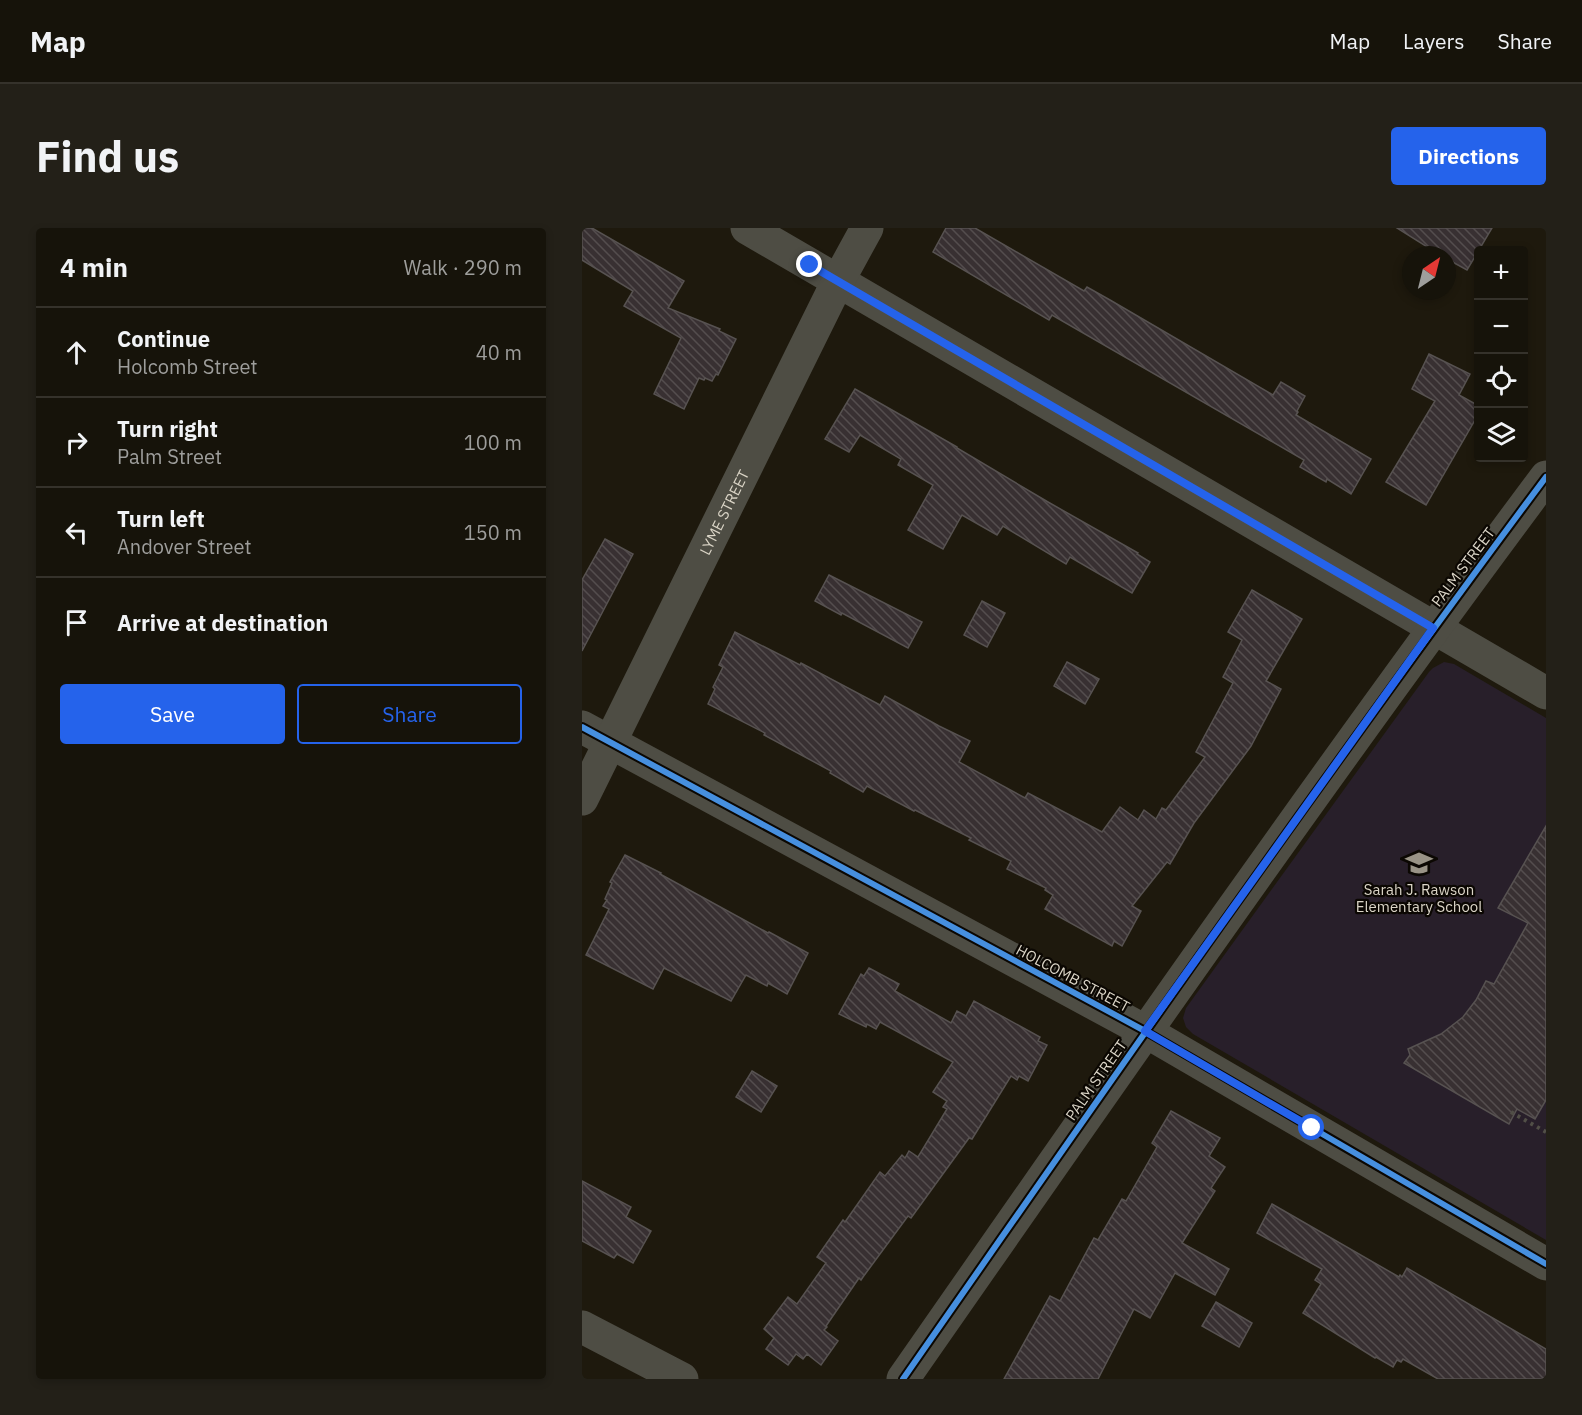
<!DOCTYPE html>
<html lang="en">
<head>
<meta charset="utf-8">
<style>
	body { margin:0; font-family:"IBM Plex Sans",sans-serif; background:#232018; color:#f1f3f6 }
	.controls { position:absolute; right:18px; top:18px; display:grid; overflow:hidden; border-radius:6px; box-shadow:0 3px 9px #0003 }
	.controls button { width:54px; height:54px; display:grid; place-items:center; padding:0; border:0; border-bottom:2px solid #35322b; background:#16130a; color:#f1f3f6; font:30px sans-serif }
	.compass { position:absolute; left:820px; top:18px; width:54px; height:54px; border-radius:50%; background:#16130a; box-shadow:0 3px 9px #0003; rotate:35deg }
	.stop { position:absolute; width:18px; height:18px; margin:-14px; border:4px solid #2563eb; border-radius:50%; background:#fff }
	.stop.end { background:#2563eb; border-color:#fff; box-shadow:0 2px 6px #0008 }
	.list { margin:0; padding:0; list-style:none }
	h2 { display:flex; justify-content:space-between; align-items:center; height:78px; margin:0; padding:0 24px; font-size:26px }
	h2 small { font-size:20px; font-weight:400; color:#9e9e9c }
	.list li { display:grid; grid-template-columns:39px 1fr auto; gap:18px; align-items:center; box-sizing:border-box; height:90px; padding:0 24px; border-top:2px solid #35322b }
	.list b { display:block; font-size:22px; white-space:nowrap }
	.list p { margin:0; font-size:20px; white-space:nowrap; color:#9e9e9c }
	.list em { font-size:20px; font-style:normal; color:#9e9e9c }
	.actions { display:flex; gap:12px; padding:18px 24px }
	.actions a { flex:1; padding:14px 0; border:2px solid #2563eb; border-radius:6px; text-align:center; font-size:21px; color:#2563eb }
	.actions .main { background:#2563eb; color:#fff }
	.icon { flex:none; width:33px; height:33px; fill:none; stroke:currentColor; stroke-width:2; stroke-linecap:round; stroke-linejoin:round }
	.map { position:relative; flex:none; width:964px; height:1151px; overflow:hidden; border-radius:6px }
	header { display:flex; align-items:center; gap:36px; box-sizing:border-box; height:84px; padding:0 30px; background:#16130a; border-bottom:2px solid #35322b }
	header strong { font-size:28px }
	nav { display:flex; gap:33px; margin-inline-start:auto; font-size:21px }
	.intro { display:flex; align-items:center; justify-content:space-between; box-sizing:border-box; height:144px; padding:0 36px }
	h1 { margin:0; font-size:42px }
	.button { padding:15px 27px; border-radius:6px; background:#2563eb; color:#fff; font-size:21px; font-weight:700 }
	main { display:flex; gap:36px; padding:0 36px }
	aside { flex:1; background:#16130a; border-radius:6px; box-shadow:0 3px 9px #0003 }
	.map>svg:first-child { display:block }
	.education { fill:#281f2a }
	.building { fill:url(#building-back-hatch); stroke:#575251; stroke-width:1.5 }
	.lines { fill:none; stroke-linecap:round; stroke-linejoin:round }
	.path { stroke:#514f47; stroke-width:4; stroke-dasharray:3 4.5; stroke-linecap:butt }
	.minor { stroke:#4e4d44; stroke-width:33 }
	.cycleway-casing { stroke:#0b0702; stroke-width:10 }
	.cycleway { stroke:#468fdf; stroke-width:6 }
	.route { stroke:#2563eb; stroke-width:8 }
	.labels { text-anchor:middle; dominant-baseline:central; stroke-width:4.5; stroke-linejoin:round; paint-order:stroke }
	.street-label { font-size:15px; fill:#dbd5c7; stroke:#0b0702 }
	.poi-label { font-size:15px; fill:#dbd5c7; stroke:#0b0702 }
</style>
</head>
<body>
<header>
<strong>Map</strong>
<nav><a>Map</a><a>Layers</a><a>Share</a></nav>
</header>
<div class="intro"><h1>Find us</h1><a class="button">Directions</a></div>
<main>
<aside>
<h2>4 min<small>Walk · 290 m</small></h2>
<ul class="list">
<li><svg class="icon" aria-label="ahead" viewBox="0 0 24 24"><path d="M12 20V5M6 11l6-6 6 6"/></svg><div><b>Continue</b><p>Holcomb Street</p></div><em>40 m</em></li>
<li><svg class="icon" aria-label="right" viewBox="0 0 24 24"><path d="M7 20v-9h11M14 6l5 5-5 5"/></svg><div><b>Turn right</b><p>Palm Street</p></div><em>100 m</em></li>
<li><svg class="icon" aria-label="left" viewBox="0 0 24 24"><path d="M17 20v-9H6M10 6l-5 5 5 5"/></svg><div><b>Turn left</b><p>Andover Street</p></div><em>150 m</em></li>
<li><svg class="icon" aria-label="arrive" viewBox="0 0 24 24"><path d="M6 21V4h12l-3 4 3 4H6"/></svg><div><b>Arrive at destination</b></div></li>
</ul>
<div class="actions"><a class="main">Save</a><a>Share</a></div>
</aside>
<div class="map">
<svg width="964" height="1151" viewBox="0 0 964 1151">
	<defs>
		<pattern id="building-back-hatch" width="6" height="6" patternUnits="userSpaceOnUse" patternTransform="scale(1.5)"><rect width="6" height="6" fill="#383032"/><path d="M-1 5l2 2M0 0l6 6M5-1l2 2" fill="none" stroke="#544d4e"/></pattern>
	</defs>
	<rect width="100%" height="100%" fill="#1e190d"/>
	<path class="education" d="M862,434l10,2 92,54v522l-353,-206 -7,-7 -3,-9 3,-10 243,-336 4,-4z"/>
	<g class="building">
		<path d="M0,0h10l92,53 -16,27 52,21 -1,2 17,8 -18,36 -2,-1 -4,7 -7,-3 -1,2 -5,-2 -15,31 -30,-15 27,-56 -57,-32 9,-15 -51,-31z"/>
		<path d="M364,0h29l109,63 3,-4 23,13 163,95 8,-13 24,14 -8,15 1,1 -2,3 75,44 -20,35 -24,-15 -1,3 -26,-15 4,-7 -252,-145 -3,5 -116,-68z"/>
		<path d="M815,0h95l-25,42 -20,-11v-4h-7z"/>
		<path d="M847,126l41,20 -11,21 20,11v7l-53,92 -40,-23 49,-81 -23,-12z"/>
		<path d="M273,161l102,58v1l91,54 90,51 -1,1 13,8 -18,31 -62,-36 -4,7 -63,-38 -6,9 -35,-20 -19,34 -35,-19 25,-45 -35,-20 3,-6 -41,-24 -11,17 -24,-13z"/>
		<path d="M23,311l28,15 -51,97v-71z"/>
		<path d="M247,347l93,47 -14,26 -66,-35 -1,2 -26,-14z"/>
		<path d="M670,362l50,29 -36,62 15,8 -30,57 -57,77 -24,41 -3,-2 -35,44 9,5 -19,35 -8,-5 -2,5 -67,-37 8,-14 -8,-5 1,-2 -39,-19 4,-8 -42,-21 2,-2 -56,-28 -1,1 -47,-25 -4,6 -33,-19 1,-2 -67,-36 1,-2 -57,-29 7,-15 -2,-2 10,-20 -4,-2 16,-33 65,33 1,-2 79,42 5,-9 54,30 31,15 -11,21 66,36 3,-5 74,39 18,-25 18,13 6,-10 12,9 6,-11 4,2 39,-53 -9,-5 37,-69 -10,-6 19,-37 -14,-8z"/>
		<path d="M400,373l23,12 -18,34 -23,-12z"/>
		<path d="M485,434l32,17 -14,25 -31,-18z"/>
		<path d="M964,598v274l-11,19 -18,-10 -8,15 -105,-61 6,-8 -2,-6 33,-15 22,-17 13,-17 10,-19 8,3 34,-61 -30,-15z"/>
		<path d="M43,627l36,18 -1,1 108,59 1,-1 39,21 -21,41 -19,-11 -1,3 -21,-11 -15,26 -67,-33 -11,21 -67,-34 23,-46 -6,-3 4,-6 -2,-1 7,-16 -2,-1z"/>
		<path d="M287,740l30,16 -4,7 56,32 6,-12 9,5 8,-15 66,36 -2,4 9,4 -19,36 -9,-5 -2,4 -6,-4 -39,63 -3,-1 -58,80 -3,-2 -45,61 -2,3 -2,-2 -33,48 1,1 -3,3 14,11 -17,24 -14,-11 -4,5 -7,-5 -8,11 -22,-16 8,-11 -10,-9 24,-32 9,7 29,-41 -9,-6 26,-37 2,2 35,-50 5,4 17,-21 3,3 4,-7 9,6 29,-48 -4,-2 4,-6 -14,-9 20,-30 -73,-40 -4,7 -9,-5 -1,3 -27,-13 22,-40 3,2z"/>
		<path d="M170,843l25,15 -16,26 -25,-15z"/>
		<path d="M589,883l49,27 -11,18 16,11 -14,21 4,3 -33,52 47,26 -14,26 -40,-22 -25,45 -16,-9 -36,70h-94l46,-83 10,5 34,-63 4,2 24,-41 4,2 31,-54 -5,-4z"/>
		<path d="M0,953l49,26 -5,10 25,14 -18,32 -16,-9 -3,4 -32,-17z"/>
		<path d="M690,976l127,73 1,-2 2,2 5,-9 139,81v30h-108l-35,-20 -2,3 -4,-2 -4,7 -17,-10 -1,1 -72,-45 18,-29 -6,-4 7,-11 -65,-36z"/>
		<path d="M634,1074l36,21 -13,24 -37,-21z"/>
	</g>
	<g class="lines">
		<path class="path" d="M929,884l35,20"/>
		<g class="minor">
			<path d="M165,0l799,465"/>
			<path d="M0,499l563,304 401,233"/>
			<path id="s1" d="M0,571l256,-518 29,-53"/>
			<path d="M0,1099l100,52"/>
			<path d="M321,1151c211,-303 422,-606 643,-902"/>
		</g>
		<defs>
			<g id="cycleway">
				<path d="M0,499l563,304 401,233"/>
				<path d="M321,1151c211,-303 422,-606 643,-902"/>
			</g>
		</defs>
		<use href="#cycleway" class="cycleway-casing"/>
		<use href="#cycleway" class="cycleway"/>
	</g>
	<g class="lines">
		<path class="route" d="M228,37l623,363 -288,403 167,97"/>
	</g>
	<defs>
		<symbol id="school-bare" viewBox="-9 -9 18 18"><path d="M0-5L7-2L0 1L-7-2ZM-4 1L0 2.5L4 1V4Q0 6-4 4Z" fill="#999386" stroke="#0b0702" stroke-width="2.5" paint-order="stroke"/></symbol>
	</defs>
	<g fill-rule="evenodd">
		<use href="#school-bare" x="818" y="616" width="38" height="38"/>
	</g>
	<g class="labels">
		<g class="street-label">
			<text stroke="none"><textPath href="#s1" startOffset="320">LYME STREET</textPath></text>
			<text transform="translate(881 339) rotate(-53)">PALM STREET</text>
			<text transform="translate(491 750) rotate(28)">HOLCOMB STREET</text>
			<text transform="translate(514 852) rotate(-55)">PALM STREET</text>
		</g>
		<g class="poi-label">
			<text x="837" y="661">Sarah J. Rawson<tspan x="837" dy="17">Elementary School</tspan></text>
		</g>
	</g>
</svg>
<div class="controls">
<button>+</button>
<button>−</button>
<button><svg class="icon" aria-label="locate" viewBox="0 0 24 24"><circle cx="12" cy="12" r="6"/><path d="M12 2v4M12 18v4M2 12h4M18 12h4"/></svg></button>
<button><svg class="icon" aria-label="layers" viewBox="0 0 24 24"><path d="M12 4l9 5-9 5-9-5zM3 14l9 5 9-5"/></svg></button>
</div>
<svg class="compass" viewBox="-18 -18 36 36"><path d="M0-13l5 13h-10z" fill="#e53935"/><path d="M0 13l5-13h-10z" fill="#9e9e9c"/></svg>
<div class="stop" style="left:730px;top:900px"></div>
<div class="stop end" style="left:228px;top:37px"></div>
</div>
</main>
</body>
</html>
